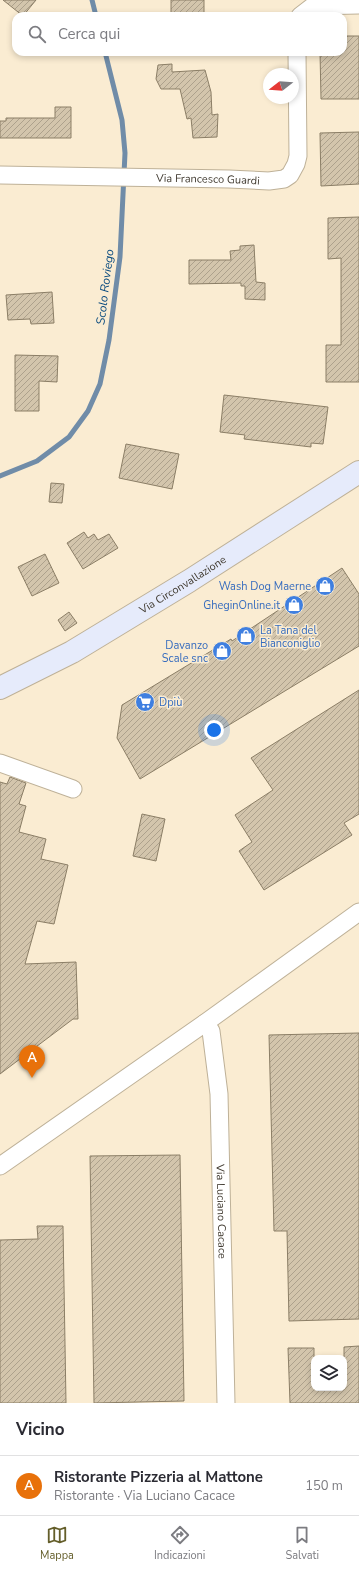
<!DOCTYPE html>
<html lang="it">
<head>
<meta charset="utf-8">
<style>
	body { margin:0; font-family:"Nunito Sans",sans-serif; background:#f7f7f7; color:#2b2b33 }
	.controls { position:absolute; right:12px; bottom:12px; display:grid; overflow:hidden; border-radius:8px; box-shadow:0 2px 6px #0003 }
	.controls button { width:36px; height:36px; display:grid; place-items:center; padding:0; border:0; border-bottom:1px solid #e1e1e2; background:#fff; color:#2b2b33; font:20px sans-serif }
	.compass { position:absolute; left:263px; top:68px; width:36px; height:36px; border-radius:50%; background:#fff; box-shadow:0 2px 6px #0003; rotate:253deg }
	.you { position:absolute; left:214px; top:730px; width:14px; height:14px; margin:-10px; border:3px solid #fff; border-radius:50%; background:#1a73e8; box-shadow:0 0 0 6px #1a73e833 }
	.badge { display:grid; place-items:center; width:26px; height:26px; border-radius:50%; background:#645e2a; color:#fff; font-size:13px; font-weight:700 }
	.pin { position:absolute; translate:-50% -33px; filter:drop-shadow(0 1px 2px #0008) }
	.pin::after { content:''; position:absolute; top:21px; width:14px; height:12px; background:inherit; clip-path:polygon(0 0,100% 0,50% 100%) }
	.list { margin:0; padding:0; list-style:none }
	h2 { display:flex; justify-content:space-between; align-items:center; height:52px; margin:0; padding:0 16px; font-size:17px }
	h2 small { font-size:13px; font-weight:400; color:#7c7c81 }
	.list li { display:grid; grid-template-columns:26px 1fr auto; gap:12px; align-items:center; box-sizing:border-box; height:60px; padding:0 16px; border-top:1px solid #e1e1e2 }
	.list b { display:block; font-size:15px; white-space:nowrap }
	.list p { margin:0; font-size:13px; white-space:nowrap; color:#7c7c81 }
	.list em { font-size:13px; font-style:normal; color:#7c7c81 }
	.icon { flex:none; width:22px; height:22px; fill:none; stroke:currentColor; stroke-width:2; stroke-linecap:round; stroke-linejoin:round }
	.map { position:relative; flex:none; width:359px; height:1403px; overflow:hidden }
	.search { position:absolute; background:#fff; box-shadow:0 2px 6px #0003; left:12px; right:12px; top:12px; height:44px; display:flex; align-items:center; gap:10px; box-sizing:border-box; padding:0 14px; border-radius:12px; color:#7c7c81; font-size:15px }
	.sheet { height:112px; background:#fff }
	nav { display:flex; justify-content:space-around; align-items:center; box-sizing:border-box; height:56px; border-top:1px solid #e1e1e2; background:#fff; font-size:11px; color:#7c7c81 }
	nav a { display:grid; justify-items:center; gap:2px }
	nav .on { color:#645e2a }
	.map>svg:first-child { display:block }
	.lines { fill:none; stroke-linecap:round; stroke-linejoin:round }
	.stream { stroke:#708ca8; stroke-width:5 }
	.building { fill:url(#building-hatch); stroke:#8b7e66 }
	.street-casing { stroke:#beb198; stroke-width:19 }
	.secondary-casing { stroke:#beb198; stroke-width:24 }
	.street { stroke:#fff; stroke-width:17 }
	.secondary { stroke:#e6ebfb; stroke-width:22 }
	.labels { text-anchor:middle; dominant-baseline:central; stroke-width:3; stroke-linejoin:round; paint-order:stroke }
	.street-label { font-size:11px; fill:#403a30; stroke:#faecd2 }
	.shop-label { font-size:11px; fill:#366cbe; stroke:#faecd2; text-anchor:end }
	.water-label { font-size:12px; font-style:italic; fill:#07497e; stroke:#faecd2 }
</style>
</head>
<body>
<div class="map">
<svg width="359" height="1403" viewBox="0 0 359 1403">
	<defs>
		<pattern id="building-hatch" width="6" height="6" patternUnits="userSpaceOnUse"><rect width="6" height="6" fill="#d3c5ac"/><path d="M-1 1l2-2M0 6l6-6M5 7l2-2" fill="none" stroke="#ada18c"/></pattern>
	</defs>
	<rect width="100%" height="100%" fill="#faecd2"/>
	<g class="lines">
		<g class="stream">
			<path d="M92,0l4,16"/>
			<path d="M0,476l37,-15 32,-24 19,-26 12,-27 9,-44 11,-83 5,-104 -3,-33 -17,-68"/>
		</g>
	</g>
	<g class="building">
		<path d="M3,0h33l-13,16z"/>
		<rect x="171" y="0" width="33" height="16"/>
		<path d="M343,36h16v63h-38l-1,-47h23z"/>
		<path d="M172,64v8l33,-2 6,22 1,23 6,-1 -1,23 -24,1 -2,-20 -4,1 -7,-30h-19l-5,-10 2,-14z"/>
		<path d="M55,107h16v31h-71v-17h6v-3h49z"/>
		<path d="M359,132v52l-38,2 -1,-53z"/>
		<path d="M359,217v165h-33v-37h15v-87l-13,1v-41z"/>
		<path d="M254,245l2,37 9,1v17l-20,-1v-13h-4v-3l-52,1v-24h42l-1,-9 10,-1v-4z"/>
		<path d="M52,292l2,31 -23,1 -1,-5 -22,1 -2,-25z"/>
		<path d="M15,355l43,1 -1,26 -18,-1v30h-24z"/>
		<path d="M224,395l104,12 -5,37 -12,-1v4l-67,-8 1,-4 -25,-3z"/>
		<path d="M126,444l53,10 -7,35 -53,-11z"/>
		<path d="M51,483l13,1 -2,19 -13,-1z"/>
		<path d="M84,532l4,6 6,-4 4,6 11,-6 9,14 -35,21 -16,-26z"/>
		<path d="M45,554l14,29 -27,13 -14,-29z"/>
		<path d="M342,568l17,26v52l-219,133 -23,-41 5,-33 109,-66 1,2z"/>
		<path d="M69,612l8,11 -12,8 -7,-11z"/>
		<path d="M359,690v124l-15,9 8,12 -88,55 -25,-39 13,-9 -17,-27 38,-25 -22,-32z"/>
		<path d="M10,777l16,6 -7,21 7,2 -7,26 27,7 -5,20 27,6 -14,59 -17,-3 -12,43 51,-2 2,57h-5l-73,55v-292l7,2z"/>
		<path d="M142,814l23,5 -9,42 -23,-5z"/>
		<path d="M359,1033v286l-70,2 -2,-90h-13l-5,-196z"/>
		<path d="M180,1155l4,246 -90,2 -4,-247z"/>
		<path d="M37,1226h26l3,177h-66v-163l38,-1z"/>
		<path d="M359,1346v57h-69l-2,-55h26v40h30v-41z"/>
	</g>
	<g class="lines">
		<defs>
			<g id="street">
				<path d="M300,16l13,-10 46,-1"/>
				<path id="s1" d="M0,175l229,4 40,2 15,-2 6,-4 6,-11 2,-8 -1,-104"/>
				<path d="M0,763l73,26"/>
				<path id="s2" d="M205,1023l6,8 8,63 7,309"/>
				<path d="M0,1166l205,-143 154,-111"/>
			</g>
			<g id="secondary">
				<path id="s3" d="M0,688l72,-36 117,-71 170,-109"/>
			</g>
		</defs>
		<use href="#street" class="street-casing"/>
		<use href="#secondary" class="secondary-casing"/>
		<use href="#street" class="street"/>
		<use href="#secondary" class="secondary"/>
	</g>
	<defs>
		<symbol id="shop-disc" viewBox="-11 -11 22 22"><circle r="9.5" fill="#3f7fe0" stroke="#faecd2"/><path d="M-5-2.5h2.3a2.7 3.5 0 0 1 5.4 0H5L5.5 6h-11ZM-1.5-2.5h3a1.5 2.3 0 0 0-3 0Z" fill="#fff"/></symbol>
		<symbol id="supermarket-disc" viewBox="-11 -11 22 22"><circle r="9.5" fill="#3f7fe0" stroke="#faecd2"/><path d="M-6-5.5h2.5l.6 2H6L4.5 2H-2.5L-4.4-4H-6ZM-1.5 3.2a1.3 1.3 0 1 0 .1 0ZM3 3.2a1.3 1.3 0 1 0 .1 0Z" fill="#fff"/></symbol>
	</defs>
	<g fill-rule="evenodd">
		<use href="#shop-disc" x="314" y="575" width="22" height="22"/>
		<use href="#shop-disc" x="283" y="594" width="22" height="22"/>
		<use href="#shop-disc" x="235" y="625" width="22" height="22"/>
		<use href="#shop-disc" x="211" y="640" width="22" height="22"/>
		<use href="#supermarket-disc" x="134" y="691" width="22" height="22"/>
	</g>
	<g class="labels">
		<g class="street-label">
			<text stroke="none"><textPath href="#s1" startOffset="208">Via Francesco Guardi</textPath></text>
			<text stroke="none"><textPath href="#s3" startOffset="210">Via Circonvallazione</textPath></text>
			<text stroke="none"><textPath href="#s2" startOffset="191">Via Luciano Cacace</textPath></text>
		</g>
		<g class="shop-label">
			<text x="311" y="586">Wash Dog Maerne</text>
			<text x="280" y="605">GheginOnline.it</text>
			<text x="260" y="630" text-anchor="start">La Tana del<tspan x="260" dy="13">Bianconiglio</tspan></text>
			<text x="208" y="645">Davanzo<tspan x="208" dy="13">Scale snc</tspan></text>
			<text x="159" y="702" text-anchor="start">Dpiù</text>
		</g>
		<g class="water-label">
			<text transform="translate(105 287) rotate(-83)">Scolo Roviego</text>
		</g>
	</g>
</svg>
<div class="controls">
<button><svg class="icon" aria-label="layers" viewBox="0 0 24 24"><path d="M12 4l9 5-9 5-9-5zM3 14l9 5 9-5"/></svg></button>
</div>
<svg class="compass" viewBox="-18 -18 36 36"><path d="M0-13l5 13h-10z" fill="#e53935"/><path d="M0 13l5-13h-10z" fill="#7c7c81"/></svg>
<div class="you"></div>
<div class="pin badge" style="left:32px;top:1078px;background:#e8710a">A</div>
<div class="search"><svg class="icon" aria-label="search" viewBox="0 0 24 24"><circle cx="10" cy="10" r="6"/><path d="M15 15l6 6"/></svg>Cerca qui</div>
</div>
<section class="sheet">
<h2>Vicino<small></small></h2>
<ul class="list">
<li><span class="badge" style="background:#e8710a">A</span><div><b>Ristorante Pizzeria al Mattone</b><p>Ristorante · Via Luciano Cacace</p></div><em>150 m</em></li>
</ul>
</section>
<nav>
<a class="on"><svg class="icon" aria-label="map" viewBox="0 0 24 24"><path d="M3 6l6-2 6 2 6-2v14l-6 2-6-2-6 2zM9 4v14M15 6v14"/></svg>Mappa</a>
<a><svg class="icon" aria-label="directions" viewBox="0 0 24 24"><path d="M12 3l9 9-9 9-9-9zM9 14v-3h6M13 9l2 2-2 2"/></svg>Indicazioni</a>
<a><svg class="icon" aria-label="saved" viewBox="0 0 24 24"><path d="M7 4h10v16l-5-4-5 4z"/></svg>Salvati</a>
</nav>
</body>
</html>
